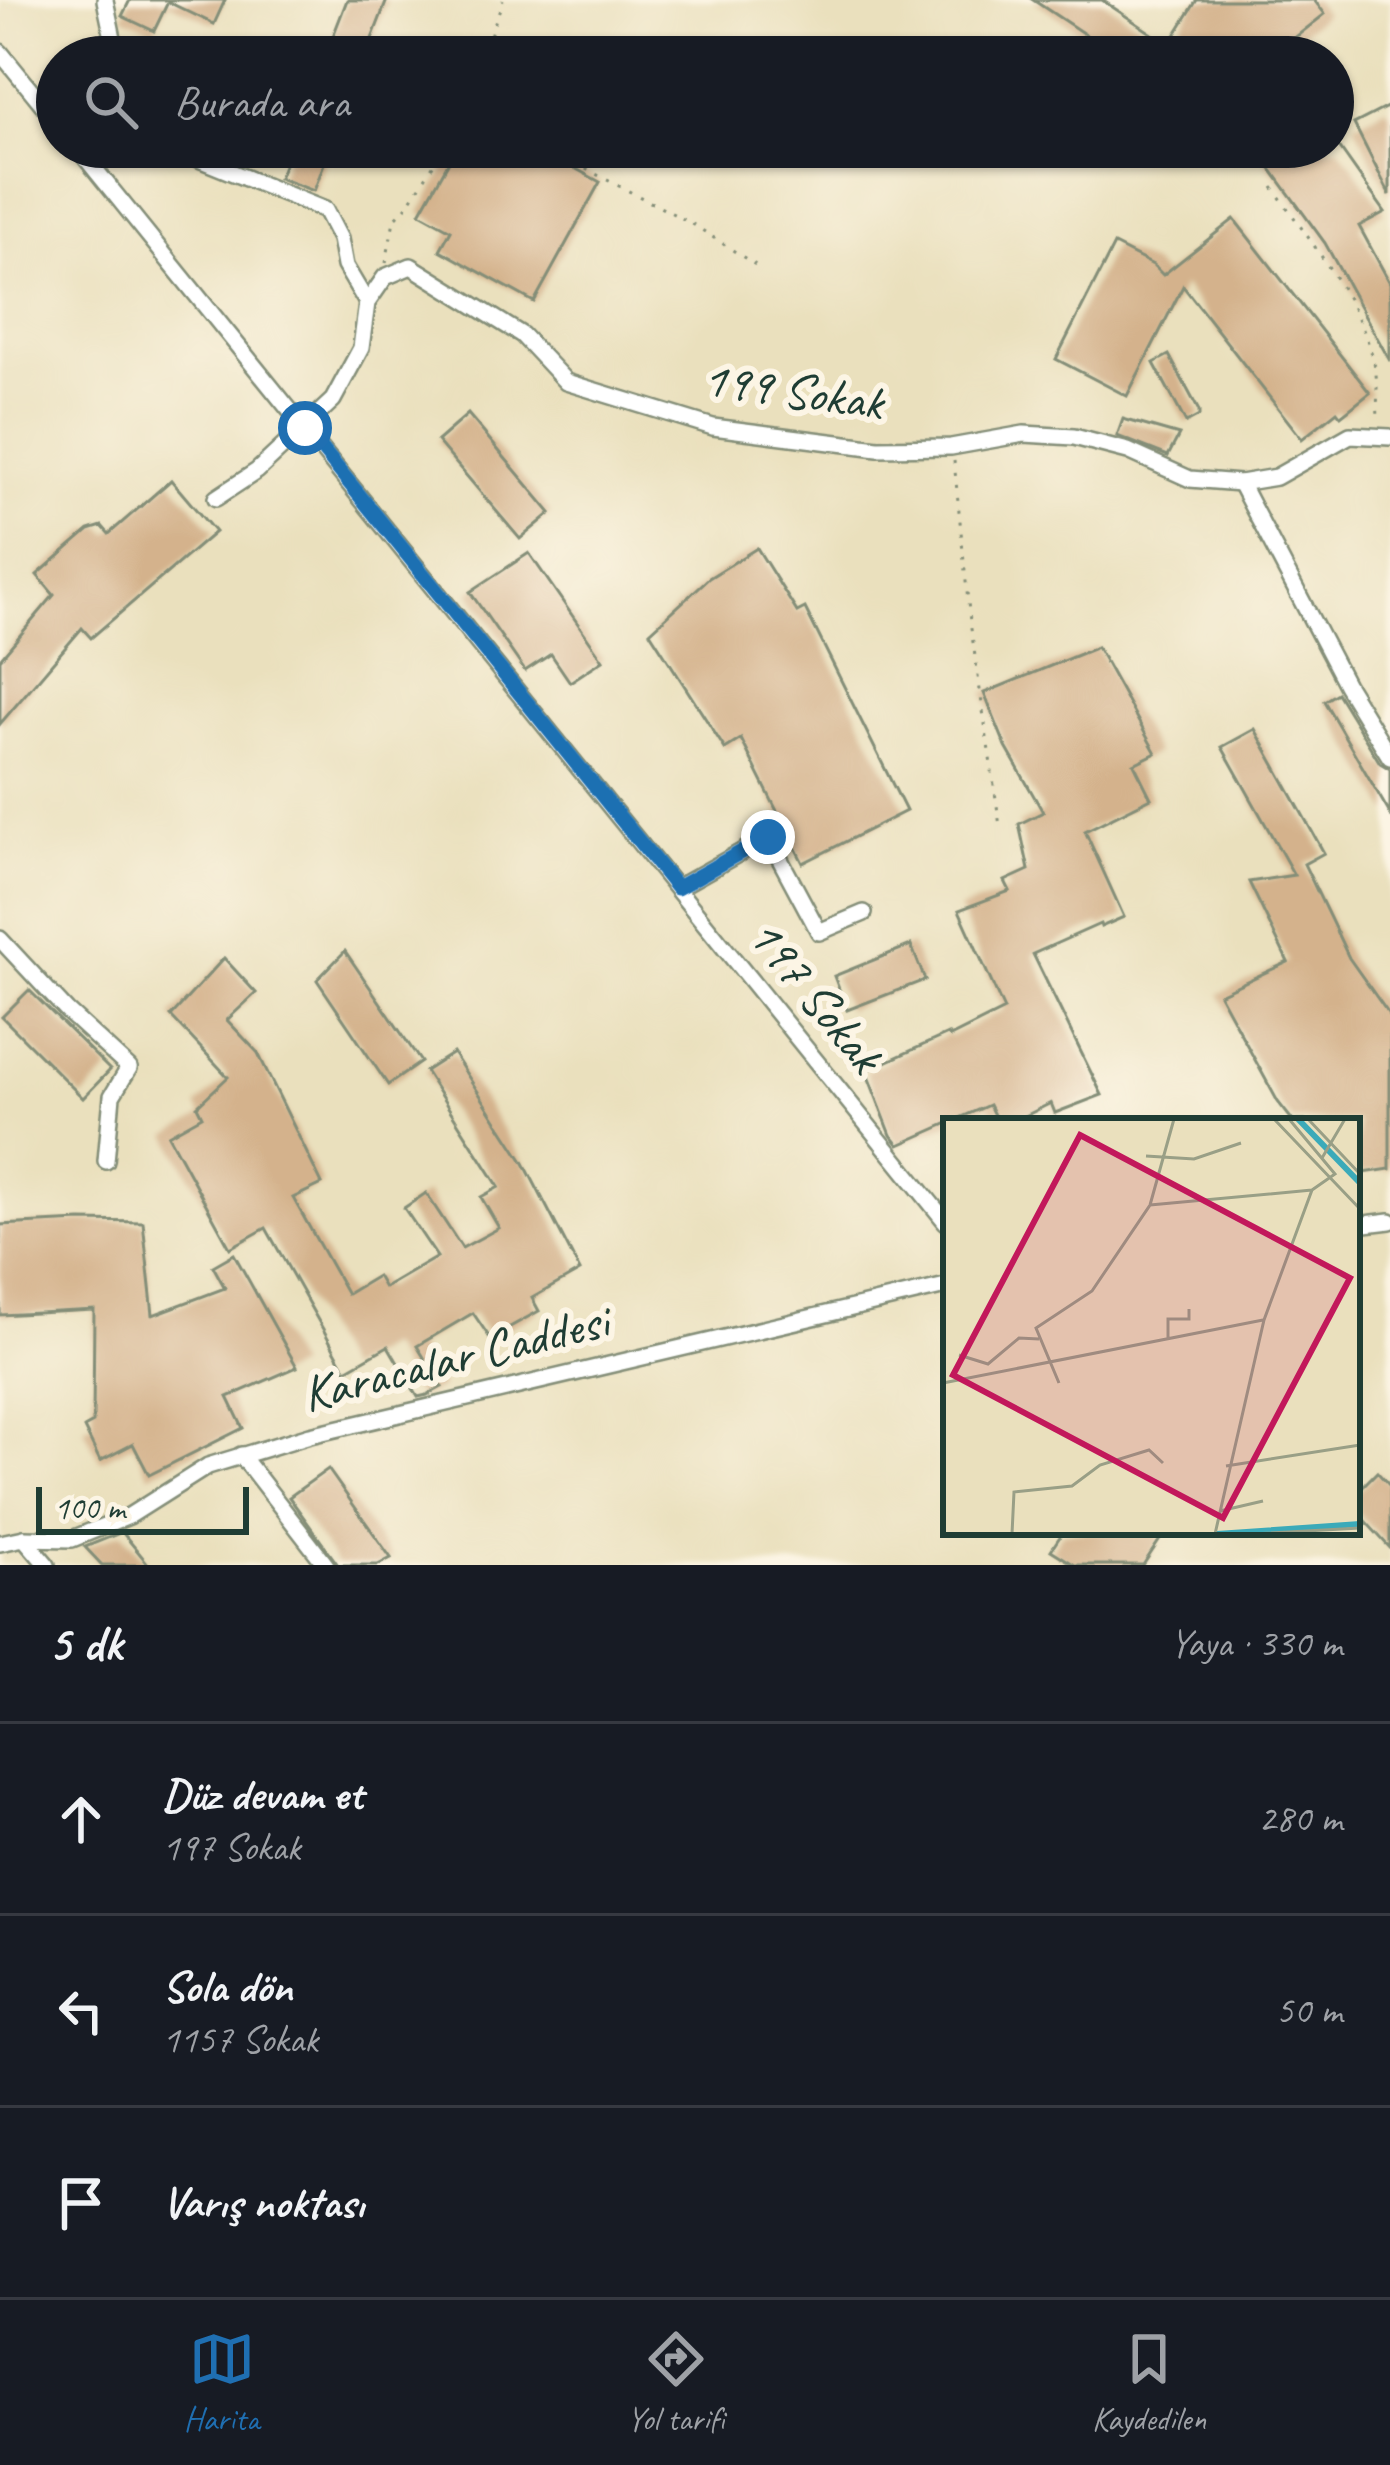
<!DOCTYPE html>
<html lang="tr">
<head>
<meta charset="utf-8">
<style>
	body { margin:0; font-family:Caveat,sans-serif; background:#242831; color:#f1f3f6 }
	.scale { position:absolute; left:36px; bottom:30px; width:213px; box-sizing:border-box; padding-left:12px; border:6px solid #1f3d34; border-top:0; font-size:33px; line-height:42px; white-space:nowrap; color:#1f3d34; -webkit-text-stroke:9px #fcf5e5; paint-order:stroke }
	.stop { position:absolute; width:36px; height:36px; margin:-27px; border:9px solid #1f6fb2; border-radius:50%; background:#fff }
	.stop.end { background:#1f6fb2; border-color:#fff; box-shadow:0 3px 12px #0008 }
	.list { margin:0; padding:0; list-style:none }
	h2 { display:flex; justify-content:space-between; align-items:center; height:156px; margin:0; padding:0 48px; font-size:51px }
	h2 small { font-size:39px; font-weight:400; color:#9ea1a6 }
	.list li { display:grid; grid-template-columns:78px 1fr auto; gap:36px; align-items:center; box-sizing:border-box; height:192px; padding:0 48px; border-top:3px solid #363941 }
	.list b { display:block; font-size:45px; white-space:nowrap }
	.list p { margin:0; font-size:39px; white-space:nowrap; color:#9ea1a6 }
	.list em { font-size:39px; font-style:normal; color:#9ea1a6 }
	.icon { flex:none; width:66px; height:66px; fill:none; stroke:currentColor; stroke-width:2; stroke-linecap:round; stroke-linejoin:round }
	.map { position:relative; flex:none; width:1390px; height:1565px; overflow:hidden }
	.search { position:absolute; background:#171b24; box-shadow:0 3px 9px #0004; left:36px; right:36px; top:36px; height:132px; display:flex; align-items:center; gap:30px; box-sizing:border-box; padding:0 42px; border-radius:66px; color:#9ea1a6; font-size:45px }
	.sheet { height:732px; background:#171b24 }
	nav { display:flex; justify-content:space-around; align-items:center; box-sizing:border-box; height:168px; border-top:3px solid #363941; background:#171b24; font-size:33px; color:#9ea1a6 }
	nav a { display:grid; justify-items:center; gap:6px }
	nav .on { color:#1f6fb2 }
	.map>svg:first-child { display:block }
	.building { fill:#d4b28c }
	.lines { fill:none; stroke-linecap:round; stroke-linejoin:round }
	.minor-casing { stroke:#848e78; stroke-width:20 }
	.path { stroke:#848e78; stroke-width:3; stroke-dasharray:3 9; stroke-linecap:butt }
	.minor { stroke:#fff; stroke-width:15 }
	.route { stroke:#1f6fb2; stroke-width:15 }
	.labels { text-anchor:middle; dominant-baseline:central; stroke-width:12; stroke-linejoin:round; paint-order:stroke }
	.street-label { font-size:51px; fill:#1f3d34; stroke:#fcf5e5 }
	.inset-river { fill:none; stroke:#3baab9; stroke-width:6 }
	.inset-road { fill:none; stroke:#999f86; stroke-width:3 }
	.view { fill:#c2185b; fill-opacity:0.15; stroke:#c2185b; stroke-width:6 }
	.inset-edge { fill:none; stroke:#1f3d34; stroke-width:6 }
</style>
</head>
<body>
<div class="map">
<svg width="1390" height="1565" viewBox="0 0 1390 1565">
	<rect width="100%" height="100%" fill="#fcf5e5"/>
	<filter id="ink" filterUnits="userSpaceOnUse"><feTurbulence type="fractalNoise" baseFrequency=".00833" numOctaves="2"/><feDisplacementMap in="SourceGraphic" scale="24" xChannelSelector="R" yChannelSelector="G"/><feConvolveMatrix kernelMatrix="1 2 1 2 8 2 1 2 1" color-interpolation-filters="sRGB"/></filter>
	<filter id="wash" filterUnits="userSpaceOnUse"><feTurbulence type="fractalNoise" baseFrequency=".004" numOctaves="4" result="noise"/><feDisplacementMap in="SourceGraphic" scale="48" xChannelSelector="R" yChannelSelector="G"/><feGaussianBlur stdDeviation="2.7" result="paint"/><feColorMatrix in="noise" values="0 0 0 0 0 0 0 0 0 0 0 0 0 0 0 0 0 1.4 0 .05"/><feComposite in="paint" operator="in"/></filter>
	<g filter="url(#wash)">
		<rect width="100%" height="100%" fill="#eae0bd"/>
		<g id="blocks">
			<g class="building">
				<path d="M130,0h95l-11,24 -46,-22 -14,29 -32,-15z"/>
				<path d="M347,0h40l-22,57h-40z"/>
				<path d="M1033,0h69l67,45 28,-45h117l11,14 -37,29 11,14h-138l3,-4 -6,-8 -8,12h-31z"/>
				<path d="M1387,107l3,7v81l-36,-71z"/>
				<path d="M291,147h39l-16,44 -35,-13z"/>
				<path d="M457,147h79l64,35 -66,120 -94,-52 11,-20 -31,-17z"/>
				<path d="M1255,147h84l46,65 -26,14 31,57v78l-65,-118z"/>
				<path d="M1234,219l136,174 -29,23 -4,-5 -35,28 -119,-153 -56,110 -71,-37 58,-114 39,20 10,10z"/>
				<path d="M1169,355l30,56v5l-13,7 -32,-60z"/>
				<path d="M468,414l83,99 -31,26 -83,-98z"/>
				<path d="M1123,419l56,16 -11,21 -51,-20z"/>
				<path d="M171,480l44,52 -124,106 -9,-10 -82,96v-65l54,-64 -17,-20 52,-45 13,-4 7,8z"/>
				<path d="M757,548l40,64 8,-4 101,203 -103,52 -62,-124 -16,10 -75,-117 59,-54z"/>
				<path d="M529,553l74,107 -33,22 -19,-28 -26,17 -55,-79z"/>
				<path d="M1097,647l59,106 -22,11 17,34 -66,33 39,86 -23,10 -1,-3 -67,30 69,141 -47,18 -4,-10 -36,18h-18l-8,-16 -90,40 -8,-10 -25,-64 82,-37 2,3 54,-27 -45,-100 51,-19 -5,-10 24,-11 -10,-46 24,-12 -37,-65 -22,-54z"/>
				<path d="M1337,693l43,70 10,6v45l-66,-113z"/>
				<path d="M1255,729l69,124 -20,11 45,94 41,58v153l-33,5v-53h-64l-15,-19 -59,-108 69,-32 -39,-80 45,-7 -72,-128z"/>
				<path d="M911,945l14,35 -78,30 -13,-34z"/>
				<path d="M345,951l76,111 -33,23 -71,-105z"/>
				<path d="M224,958l32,35 -29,27 31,33 64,131 -29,14 54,96 30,-18 7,12 53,-31 -33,-49 22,-15 36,55 37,-20 -18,-31 18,-10 -74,-116 28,-18 71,110 56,108 -48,27 7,13 -49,27 -17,-25 -56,33 25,41 -15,8 -9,2 -30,-51 -42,24 -80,-142 -36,20 -62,-113 34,-19 -5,-10 31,-29 -57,-61z"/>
				<path d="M29,990l81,80 -27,28 -81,-81z"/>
				<path d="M81,1221l62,1 10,93 72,-27 -12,-22 21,-12 63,113 -69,30 15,31 -94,47 -16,-31 -33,17 -16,-33 9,-5 1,-113 -94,5v-90z"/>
				<path d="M328,1469l63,89 -13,7h-40l-49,-68z"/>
				<path d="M1377,1472l13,14v62l-33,-36v-20z"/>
				<path d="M122,1532l27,33h-47l-17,-18z"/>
				<path d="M1063,1532h102l-22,33h-68l-24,-15z"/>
			</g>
		</g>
	</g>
	<g filter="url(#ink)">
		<use href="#blocks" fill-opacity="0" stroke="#848e78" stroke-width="3"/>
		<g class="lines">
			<defs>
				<g id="minor">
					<path d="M105,0l12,57"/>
					<path d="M0,52l57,70"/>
					<path d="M77,147l869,1075"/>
					<path d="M169,147l156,63 15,29 5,27 22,37"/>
					<path d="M1240,483l106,202 44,72"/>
					<path d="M216,498l41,-27 76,-71 28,-52 6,-45 18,-26 26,-11 111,69 44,47 147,45 165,21 73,-1 73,-13 50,3 54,14 62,28 50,4 36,-6 74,-42 40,2"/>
					<path d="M677,888l91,-51 51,95 45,-19"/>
					<path d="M0,939l67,72 62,57 -17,28 -6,65"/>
					<path d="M1357,1225l33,-4"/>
					<path d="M241,1455l85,110"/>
					<path d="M24,1538l23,27"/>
					<path d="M0,1543l24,-5 48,1 57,-23 79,-50 102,-31 636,-149"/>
				</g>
			</defs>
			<use href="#minor" class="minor-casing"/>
			<g class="path">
				<path d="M482,57l21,-57"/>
				<path d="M543,147l148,76 66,43"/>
				<path d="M1273,187c36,54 85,111 101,175 4,18 3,39 4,57"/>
				<path d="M386,263l8,-43 13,-14 38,-59"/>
				<path d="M954,461l16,161 30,204"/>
			</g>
			<use href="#minor" class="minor"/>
		</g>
	</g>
	<g class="lines" filter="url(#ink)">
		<path class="route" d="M305,428l372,460 91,-51"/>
	</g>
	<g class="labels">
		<g class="street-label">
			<text transform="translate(793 390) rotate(8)">199 Sokak</text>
			<text transform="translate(816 995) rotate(51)">197 Sokak</text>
			<text transform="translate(455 1357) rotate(-14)">Karacalar Caddesi</text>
		</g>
	</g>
	<g transform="translate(943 1118)">
		<rect width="417" height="417" fill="#eae0bd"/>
		<path class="inset-river" d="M355,1l62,64M274,416l143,-10"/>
		<path class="inset-road" d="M331,1l86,90M365,1l52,55M203,38l48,3 47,-16M379,40l23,-39M207,87l162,-15M225,221v-20h21v-10M16,237l29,9 31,-26 20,1M0,265l320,-63M116,265l-23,-55 56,-37 58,-86 24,-86M283,348l134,-21M277,393l43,-10M69,416l2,-42 58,-6 28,-21 49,-15 14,13M272,416l49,-214 48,-130 23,-16 -46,-55M309,416l108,-6"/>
		<path class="view" d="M137,17l270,143 -127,240 -270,-143z"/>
		<rect width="417" height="417" class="inset-edge"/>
	</g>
</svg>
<div class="scale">100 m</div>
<div class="stop" style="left:305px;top:428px"></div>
<div class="stop end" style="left:768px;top:837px"></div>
<div class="search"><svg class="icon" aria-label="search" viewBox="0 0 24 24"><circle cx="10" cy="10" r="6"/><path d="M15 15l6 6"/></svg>Burada ara</div>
</div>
<section class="sheet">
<h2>5 dk<small>Yaya · 330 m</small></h2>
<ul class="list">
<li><svg class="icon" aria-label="ahead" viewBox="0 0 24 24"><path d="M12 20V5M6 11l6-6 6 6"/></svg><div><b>Düz devam et</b><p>197 Sokak</p></div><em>280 m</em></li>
<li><svg class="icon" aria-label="left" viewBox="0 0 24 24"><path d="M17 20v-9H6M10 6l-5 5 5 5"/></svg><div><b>Sola dön</b><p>1157 Sokak</p></div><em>50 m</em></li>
<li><svg class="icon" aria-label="arrive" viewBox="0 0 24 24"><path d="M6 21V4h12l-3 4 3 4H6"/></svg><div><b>Varış noktası</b></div></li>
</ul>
</section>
<nav>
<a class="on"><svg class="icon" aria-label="map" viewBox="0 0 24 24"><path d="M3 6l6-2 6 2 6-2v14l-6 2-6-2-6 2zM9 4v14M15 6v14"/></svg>Harita</a>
<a><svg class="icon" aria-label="directions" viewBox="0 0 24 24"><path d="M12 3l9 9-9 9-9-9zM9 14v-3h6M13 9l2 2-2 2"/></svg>Yol tarifi</a>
<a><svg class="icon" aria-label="saved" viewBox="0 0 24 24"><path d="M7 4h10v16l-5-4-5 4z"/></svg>Kaydedilen</a>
</nav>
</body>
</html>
